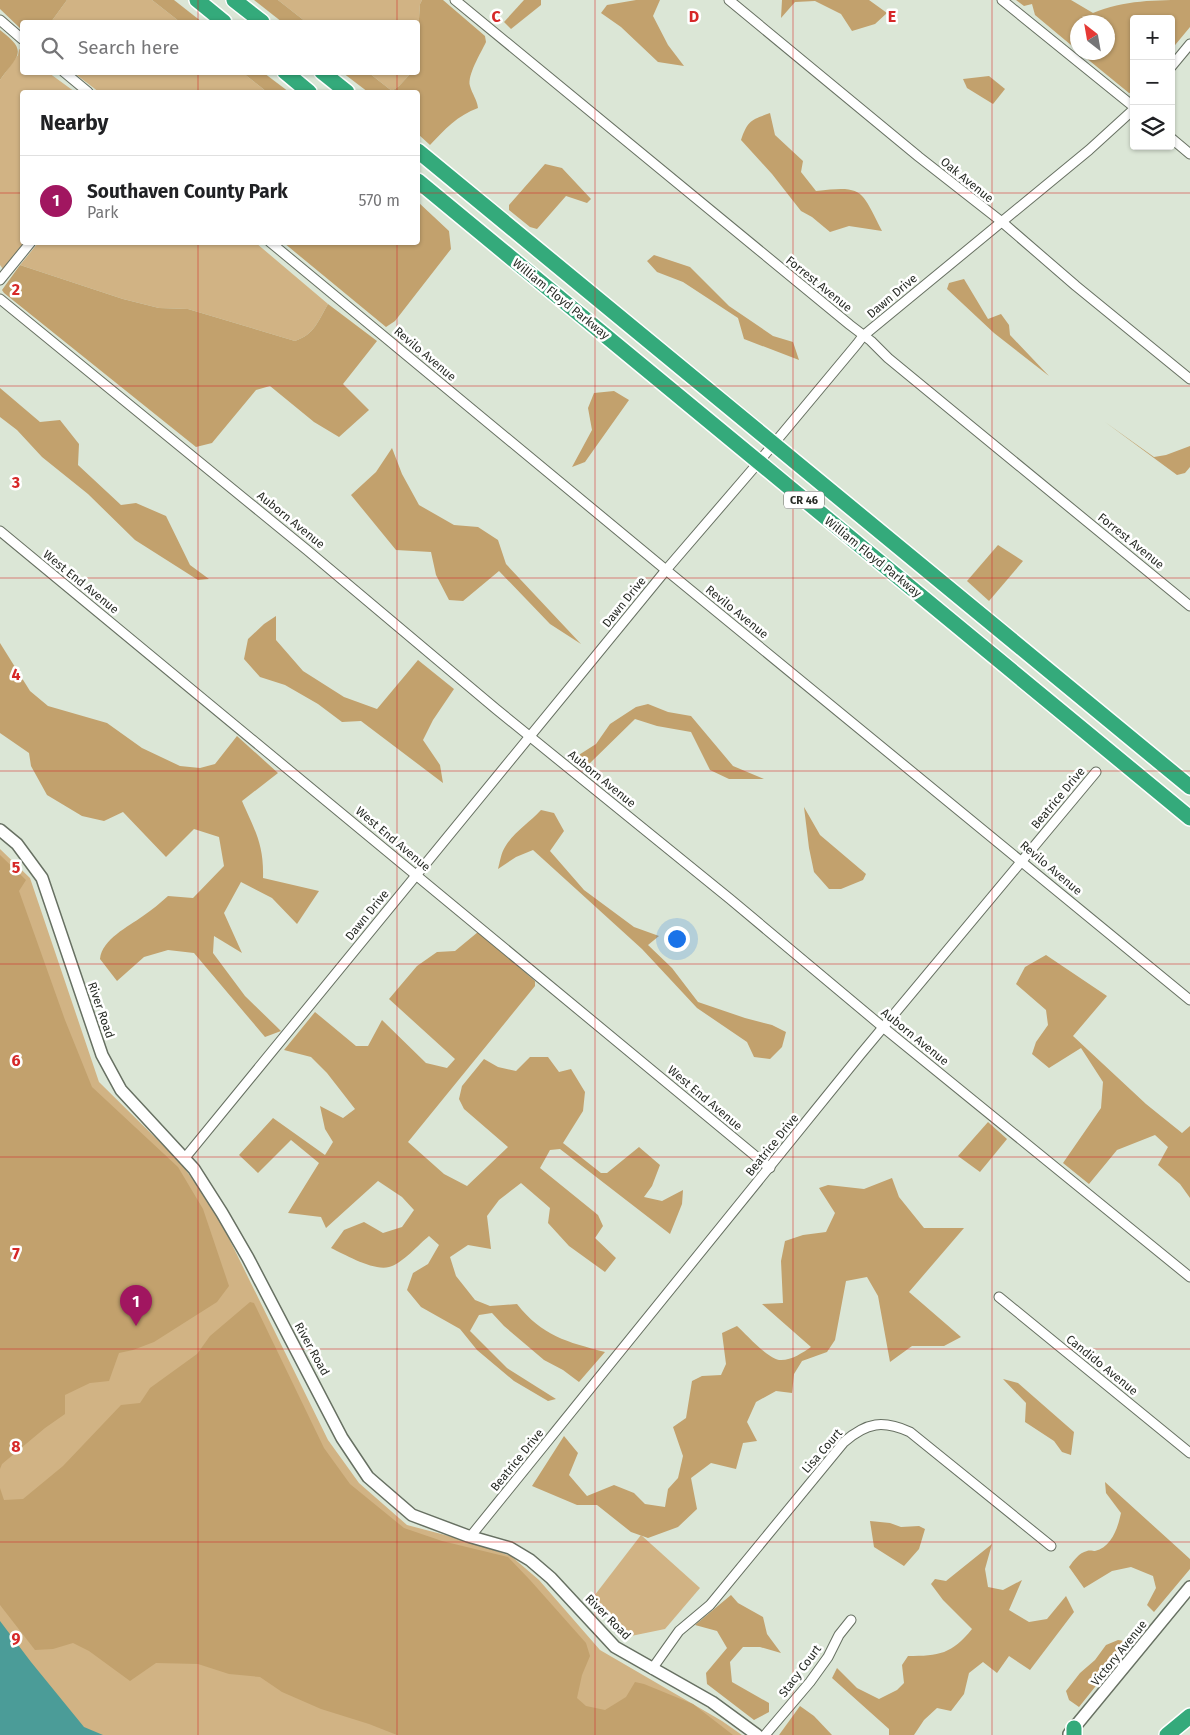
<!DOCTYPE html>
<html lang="en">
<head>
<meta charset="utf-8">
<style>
	body { margin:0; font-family:"Fira Sans",sans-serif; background:#f6f6f6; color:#202124 }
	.controls { position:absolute; right:15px; top:15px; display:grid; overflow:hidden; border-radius:5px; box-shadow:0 1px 4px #0004 }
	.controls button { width:45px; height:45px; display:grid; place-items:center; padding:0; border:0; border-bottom:1px solid #e0e0e0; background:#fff; color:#202124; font:25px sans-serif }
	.compass { position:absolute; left:1070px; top:15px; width:45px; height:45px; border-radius:50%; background:#fff; box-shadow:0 1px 4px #0004; rotate:329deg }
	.you { position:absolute; left:676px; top:938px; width:18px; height:18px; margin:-12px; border:4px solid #fff; border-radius:50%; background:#1a73e8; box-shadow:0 0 0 8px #1a73e833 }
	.badge { display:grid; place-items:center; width:32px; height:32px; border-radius:50%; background:#a11660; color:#fff; font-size:16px; font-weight:700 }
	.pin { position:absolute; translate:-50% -41px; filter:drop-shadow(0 1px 2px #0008) }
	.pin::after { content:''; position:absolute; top:26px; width:18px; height:15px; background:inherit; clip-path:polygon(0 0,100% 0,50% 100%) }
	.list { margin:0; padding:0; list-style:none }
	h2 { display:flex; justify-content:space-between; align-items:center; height:65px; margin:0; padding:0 20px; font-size:21px }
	h2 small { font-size:16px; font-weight:400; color:#757577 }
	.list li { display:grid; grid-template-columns:32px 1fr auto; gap:15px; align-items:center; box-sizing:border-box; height:90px; padding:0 20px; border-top:1px solid #e0e0e0 }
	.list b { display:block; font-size:19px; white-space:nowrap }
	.list p { margin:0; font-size:16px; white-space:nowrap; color:#757577 }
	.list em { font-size:16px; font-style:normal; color:#757577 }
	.icon { flex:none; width:28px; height:28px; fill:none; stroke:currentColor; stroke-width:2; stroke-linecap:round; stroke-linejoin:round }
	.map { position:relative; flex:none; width:1190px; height:1735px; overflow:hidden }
	.search { position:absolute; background:#fff; box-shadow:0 1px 4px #0004; left:20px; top:20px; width:400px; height:55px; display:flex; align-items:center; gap:12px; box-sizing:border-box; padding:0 18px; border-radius:5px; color:#757577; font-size:19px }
	.panel { position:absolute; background:#fff; box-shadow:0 1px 4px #0004; left:20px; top:90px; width:400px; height:155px; border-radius:5px }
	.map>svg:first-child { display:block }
	.green { fill:#d1b384 }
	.forest { fill:#c2a16d }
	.water { fill:#4b9c98 }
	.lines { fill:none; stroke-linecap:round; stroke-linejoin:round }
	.street-casing { stroke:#677062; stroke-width:11 }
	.secondary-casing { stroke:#677062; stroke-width:14 }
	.highway-casing { stroke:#fff; stroke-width:18 }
	.street { stroke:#fff; stroke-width:9 }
	.secondary { stroke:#fff; stroke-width:11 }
	.highway { stroke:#34aa7b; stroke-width:15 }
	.grid { fill:none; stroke:#d62828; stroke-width:1; stroke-opacity:0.55 }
	.labels { text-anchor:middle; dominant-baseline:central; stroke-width:5; stroke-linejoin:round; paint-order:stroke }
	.shield { fill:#fff; stroke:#686b67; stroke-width:1 }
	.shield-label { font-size:11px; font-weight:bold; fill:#282c26 }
	.street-label { font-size:12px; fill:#282c26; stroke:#fff }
	.grid-label { font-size:16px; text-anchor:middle; font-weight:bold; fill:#d62828; stroke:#fff; stroke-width:5; stroke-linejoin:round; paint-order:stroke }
</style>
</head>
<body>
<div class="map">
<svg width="1190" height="1735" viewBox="0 0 1190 1735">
	<rect width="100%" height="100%" fill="#dbe6d6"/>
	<g class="green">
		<path d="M67,0h85l28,22h-129z"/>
		<path d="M278,0h144l-2,4 -2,29v-11h-112z"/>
		<path d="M19,49l3,2v21l27,1 26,19h-53v150l3,1 -22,26 -3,-4v-185l18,-25z"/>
		<path d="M74,73h169l24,19h-168z"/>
		<path d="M369,73h42l-12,13 -7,5z"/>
		<path d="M38,243h218l72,61c-10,17 -13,30 -33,37l-107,-32 -29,-1 -36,-9 -103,-34z"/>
		<path d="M0,849l30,29 69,204 81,80 36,50 112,228 31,43 48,42 57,15 47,16 28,24 61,70 122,71 20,14h-742z"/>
		<path d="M641,1535l59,53 -35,41 -34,7 -40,-36z"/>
	</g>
	<g class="forest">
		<path d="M0,0h67l-16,22h-29v8l-22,-21z"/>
		<path d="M152,0h22l28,22h-22z"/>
		<path d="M254,0h24l28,22h-24z"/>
		<path d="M422,0h21l42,36 1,6c-5,11 -19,33 -16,44 2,8 7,13 8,22 -20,7 -34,22 -48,37l-12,-11v-42h-50l-25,-19h26l23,18 7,-5 12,-13 7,-1v-39l2,-29z"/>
		<path d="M524,0h17v5l-30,24 -7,-7z"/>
		<path d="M636,0h24l-7,16 15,29 16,21 -26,-4 -37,-35 -20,-14 6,-8z"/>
		<path d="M782,0h87l18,13 -12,11 -23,7 -11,-17 -26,-13 -20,1 -14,16z"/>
		<path d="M1016,0h55l22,13c31,-13 63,-13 97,-13v27l-19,23v-31h-37v73l-5,1 -49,-40 28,-1v-30h-30l-1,28 -42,-35 -3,-11 -8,2z"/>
		<path d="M0,30c29,22 18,25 0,50z"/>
		<path d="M243,73h21l25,19h-22z"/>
		<path d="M989,76l16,13 -12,15 -26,-16 -4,-9z"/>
		<path d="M770,113l5,22 28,26 -2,11 15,19c48,-6 45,-1 66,40l-33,-5 -19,6 -18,-15 -11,-6 -29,-37 -31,-34c7,-20 10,-20 29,-27z"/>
		<path d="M545,164l17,4 29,31 -4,4 -21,-7 -29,33 -7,-2 -21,-17v-5z"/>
		<path d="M418,202l31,29 2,18 -56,72 -9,6 -102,-84 134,-1z"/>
		<path d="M654,255l36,12 39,39 44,30 20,6 6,18 -55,-21 -6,-21 -55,-36 -26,-10 -10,-11z"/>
		<path d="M20,265l103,34 36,9 29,1 107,32c20,-7 23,-20 33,-37l49,37 -34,43 26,26 -30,27 -25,-15 -44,-36 -14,4 -44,53 -16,4 -192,-154 -2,-3z"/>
		<path d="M964,279l24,40 13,-5 8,11 1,10 39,41 -55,-43 -47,-44 2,-6z"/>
		<path d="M0,388l40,34 20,-2 19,24 -1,21 43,40 15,-2 30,13 24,49 19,14 -11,1 -63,-40 -47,-46 -46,-37 -25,-27 -17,-13z"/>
		<path d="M614,391l15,9 -44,62 -13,5 20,-37 -4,-22 6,-15z"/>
		<path d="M1105,422l49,35 12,-2 24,-9v21l-5,6 -8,2z"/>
		<path d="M392,448l10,26 17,31 35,20 24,2 20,13 8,24 75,80 -31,-20 -51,-53 -36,30 -14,-1 -13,-25 -5,-23 -35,-2 -45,-55 25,-23z"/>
		<path d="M998,545l25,16 -34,40 -22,-20z"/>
		<path d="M276,616v24l27,31 41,26 33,12 41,-49 36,29 -21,31 -10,20 17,25 3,18 -82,-62 -19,1 -24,-18 -33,-19 -25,-8 -16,-18 4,-20 16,-15z"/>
		<path d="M0,643l30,48 18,15 59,17 35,25 38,18 20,2 15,-4 22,-28 41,37 -36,28c13,30 22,43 21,77l56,13 -22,33 -25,-26 -31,-16 -17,31 18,40 -28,-17 -1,17 32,43 36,35 -16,6 -71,-84 -26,-3 -24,7 -27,24 -17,-22c2,-20 28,-32 43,-43 9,-6 17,-13 25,-20l25,2 31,-32 -5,-29 -25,-8 -28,28 -43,-45 -19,9 -22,-5 -35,-21 -16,-29 -2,-13 -29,-20z"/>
		<path d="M648,704l20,8 23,4 42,50 31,13h-35l-19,-9 -19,-38 -34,-6 -22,-7 -46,45 -15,-6 22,-14 14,-20 26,-17z"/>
		<path d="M804,807l16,28 46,39 -3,6 -22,9h-12l-15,-17 -5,-24z"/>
		<path d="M541,810l13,3 10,18 -14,20 34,39 50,37 25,9 -11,9 24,23 26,34 47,16 27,7 14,7 -4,15 -12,12 -16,-2 -7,-15 -50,-34 -55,-59 -109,-99 -17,7 -18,12c2,-7 3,-16 7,-22 8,-14 25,-25 36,-37z"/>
		<path d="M0,855l26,25 -7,11 46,129 27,67 86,80 25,42 26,77 -12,16 -63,40 -21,8 -14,3 -10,28 -19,2 -25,12v19l-20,14 -43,36 -2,5z"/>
		<path d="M478,932l57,49v5l-127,156 36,32 23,12 41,-39 -44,-38 -5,-10 3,-13 22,-27 14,8 18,4 14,-14h18l11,15 12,-3 14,23 -2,19 -20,32 38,30h6l32,-26 21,18 -8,21 -8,11 18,4 21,-11 -1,14 -12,30 -110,-85 -10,1 -10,18 58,47 5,11 -8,12 21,20 -11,14 -36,-26 -21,-23 2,-15 -29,-25 -22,17 -12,16 4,33 -23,-4 -18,12 6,19 19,24 15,6 27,-2c25,32 50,38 88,48l-26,30 -16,-12 -19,-10 -40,-34 -12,-13 -13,2 -9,16 37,37 49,31 -8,2 -34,-20 -37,-31 -17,-21 -39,-22 -14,-17 6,-17 15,-9 11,-19 -10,-9c-10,8 -27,28 -40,31 -16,4 -43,-12 -58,-19l13,-18 20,-8 19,11 19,-6 12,-17 -12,-13 -24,-16 -52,47 -5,-11 -33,-4 31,-50 -28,-23 -33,33 -19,-18 34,-37 52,37 8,-13 -8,-13 -5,-23 23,12 12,-9 -28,-36 -16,-16 -27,-7 31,-38 41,34h12l14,-26 44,43 21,5 8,-9 -66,-60 28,-33 20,-14 18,-1z"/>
		<path d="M1046,955l61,41 -34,40 73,68 36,29 8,-7v72l-10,-14 -22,-19 10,-18 -13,-12 -38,15 -28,34 -26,-21 38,-55 2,-26 -22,-34 -32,20 -17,-14 4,-12 12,-17 -2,-15 -30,-26 9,-17z"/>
		<path d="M988,1122l19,17 -27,33 -22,-16z"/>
		<path d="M892,1178l7,19 25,31h40l-55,64 52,45 -17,9h-32l-22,16 -12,-66 -11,-19 -21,4 -11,59 -8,12 -25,9 -8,13 -2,19 -16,-2 -20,11 -9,20 10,19 -14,2 -7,26 -25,-6 -20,15 6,31 -19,18 -30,11 -17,-6 -34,-27h-20l-45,-19 32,-50 14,17 -9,22 18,21 27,-11 20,8 11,11 20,3 3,-18 10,-11 5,-22 -10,-29 13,-9 6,-37 10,-5 19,-1 5,-11 -4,-31 15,-7c9,8 30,32 42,34 12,1 23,-7 32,-13l-49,-43 21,-1 -2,-42 4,-20 18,-6 23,-3 9,-19 -16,-25 9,-3 36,4z"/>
		<path d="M250,1302l4,1 70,145 26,36 54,44 38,13 66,16 22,23 56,63 4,13 -8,19 -5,23 9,8 19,4 21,-13 9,-15 9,2 49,20 40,31h-336l-28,-11 -48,-15 -39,-17 -22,-15 -31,-3 -31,-10 -42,-1 -26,18 -41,-30 -16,-8 -20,6 -18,1 -35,-45v-117l4,12 19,-1 40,-33 58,-61 19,-2 10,-15 47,-34 13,-18z"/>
		<path d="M1003,1379l15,4 56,49 -3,23 -9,-3 -8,-11 -29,-19 1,-19z"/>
		<path d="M1105,1482l85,77v10l-36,43 -7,-7 9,-17 -3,-12 -22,-9 -19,4 -28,17 -15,-21c5,-7 10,-14 18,-16 3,-1 6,0 8,0 17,-4 23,-24 26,-38l-15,-20z"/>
		<path d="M870,1521l20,2 11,4 18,-1 6,3 -6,20 -15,17 -30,-19z"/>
		<path d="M992,1544l-7,25 3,18 15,3 19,-10 -13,30 20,12 18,-3 19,-23 8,16 -44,58 -21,-14 -12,17 -14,-11 -14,11 -5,21 -13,17 -14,-3 -13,12 -10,15h-25v-6l-57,-51 5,-10 20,20 22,11 18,-9 7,-7 -2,-18 6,-9c31,0 44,-2 64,-27l-29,-29 -12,-16 4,-5 11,2z"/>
		<path d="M731,1595l7,8 25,14 4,17 14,19 -21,-6h-17l-13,15 2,20 37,21v9l-15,8 -47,-36 -1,-11 21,-25 -10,-17 -22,-6z"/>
		<path d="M1118,1640l13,2 -52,65 -10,-7 -3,-9 14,-18 15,-13 11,-15z"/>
		<path d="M800,1706l14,10 18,19h-53z"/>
	</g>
	<path class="water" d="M0,1621l31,41 53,65 19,8h-103z"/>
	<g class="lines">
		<defs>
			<g id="street">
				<path d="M455,0l395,325 21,16 17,17 79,65 223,183"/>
				<path d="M729,0l190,157 83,65 74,64 114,93"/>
				<path d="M1002,0l132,107"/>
				<path d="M0,20l22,19"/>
				<path d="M1171,67l19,-23"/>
				<path d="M64,72l24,20"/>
				<path d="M1171,138l19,16"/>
				<path d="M270,242l396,328 524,430"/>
				<path d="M0,280l31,-38"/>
				<path d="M0,299l307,251 189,159 234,190 154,129 306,249"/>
				<path d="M0,531l770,637"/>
				<path d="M184,1159l482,-589 86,-100 105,-126 6,-8 226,-186 45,-41"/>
				<path d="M999,1297l191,156"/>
				<path d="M470,1537l390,-482 236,-283"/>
				<path d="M652,1669l27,-38 31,-26 134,-163c23,-20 39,-22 66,-10l141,114"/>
				<path d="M765,1735l45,-53 18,-25 11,-22 12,-15"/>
			</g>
			<g id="secondary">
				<path d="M0,830l17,14 25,34 60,177 19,35 73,79 28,44 26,45 94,180 26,39 44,38 56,21 42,12 20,12 21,18 64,69 97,55 45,33"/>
				<path d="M1069,1734l121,-147"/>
			</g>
			<g id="highway">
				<path d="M197,0l27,22"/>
				<path d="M234,0l28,22"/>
				<path d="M285,72l24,20"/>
				<path d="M322,72l25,20"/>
				<path d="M418,151l772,636"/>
				<path d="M418,181l772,637"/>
				<path d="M1074,1728v7"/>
				<path d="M1167,1735l23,-19"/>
			</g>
		</defs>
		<use href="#street" class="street-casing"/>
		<use href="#secondary" class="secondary-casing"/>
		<use href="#highway" class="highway-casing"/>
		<use href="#street" class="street"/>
		<use href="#secondary" class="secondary"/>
		<use href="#highway" class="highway"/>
	</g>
	<path class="grid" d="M198,0v22M397,0v22M595,0v1735M793,0v1735M992,0v1735M198,72v20M397,72v20M0,193h22M418,193h772M198,242v1493M397,242v1493M0,386h1190M0,578h1190M0,771h1190M0,964h1190M0,1157h1190M0,1349h1190M0,1542h1190"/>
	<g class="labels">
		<rect class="shield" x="784" y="491.5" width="40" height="17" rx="4"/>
		<g class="shield-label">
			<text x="804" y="500">CR 46</text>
		</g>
		<g class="street-label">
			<text transform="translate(967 180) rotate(39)">Oak Avenue</text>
			<text transform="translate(819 284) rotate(39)">Forrest Avenue</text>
			<text transform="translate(892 296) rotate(-40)">Dawn Drive</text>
			<text transform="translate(561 299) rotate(39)">William Floyd Parkway</text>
			<text transform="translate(425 354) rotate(40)">Revilo Avenue</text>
			<text transform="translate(291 520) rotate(39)">Auborn Avenue</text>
			<text transform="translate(1131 541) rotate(39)">Forrest Avenue</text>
			<text transform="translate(873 557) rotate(39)">William Floyd Parkway</text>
			<text transform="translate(81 582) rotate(39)">West End Avenue</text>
			<text transform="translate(624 602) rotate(-51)">Dawn Drive</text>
			<text transform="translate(737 612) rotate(39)">Revilo Avenue</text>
			<text transform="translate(602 779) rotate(39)">Auborn Avenue</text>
			<text transform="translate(1058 798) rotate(-50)">Beatrice Drive</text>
			<text transform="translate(393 839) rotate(40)">West End Avenue</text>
			<text transform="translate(1051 868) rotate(40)">Revilo Avenue</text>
			<text transform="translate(367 915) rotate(-51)">Dawn Drive</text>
			<text transform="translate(101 1010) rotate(71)">River Road</text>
			<text transform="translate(915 1037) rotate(39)">Auborn Avenue</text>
			<text transform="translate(705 1098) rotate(40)">West End Avenue</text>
			<text transform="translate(772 1145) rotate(-51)">Beatrice Drive</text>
			<text transform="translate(312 1349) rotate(61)">River Road</text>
			<text transform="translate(1102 1365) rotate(39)">Candido Avenue</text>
			<text transform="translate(822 1451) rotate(-49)">Lisa Court</text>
			<text transform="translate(517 1460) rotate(-51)">Beatrice Drive</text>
			<text transform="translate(608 1617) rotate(45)">River Road</text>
			<text transform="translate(1119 1653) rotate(-51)">Victory Avenue</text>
			<text transform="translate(800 1671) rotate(-53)">Stacy Court</text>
		</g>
	</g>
	<g class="grid-label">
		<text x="496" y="22">C</text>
		<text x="694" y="22">D</text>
		<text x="892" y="22">E</text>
		<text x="16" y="295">2</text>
		<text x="16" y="488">3</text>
		<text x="16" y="680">4</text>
		<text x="16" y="873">5</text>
		<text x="16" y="1066">6</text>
		<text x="16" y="1259">7</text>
		<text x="16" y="1452">8</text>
		<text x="16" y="1644">9</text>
	</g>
</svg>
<div class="controls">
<button>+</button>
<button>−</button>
<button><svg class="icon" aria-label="layers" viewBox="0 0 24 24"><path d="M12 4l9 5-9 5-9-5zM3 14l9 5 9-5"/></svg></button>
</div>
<svg class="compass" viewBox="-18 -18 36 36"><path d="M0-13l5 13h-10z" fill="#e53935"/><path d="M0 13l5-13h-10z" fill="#757577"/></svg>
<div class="you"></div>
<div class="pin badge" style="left:136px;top:1326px">1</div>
<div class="search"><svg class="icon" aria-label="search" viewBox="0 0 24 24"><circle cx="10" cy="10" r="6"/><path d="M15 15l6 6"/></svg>Search here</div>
<section class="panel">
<h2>Nearby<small></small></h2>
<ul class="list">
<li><span class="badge">1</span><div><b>Southaven County Park</b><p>Park</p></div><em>570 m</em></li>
</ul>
</section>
</div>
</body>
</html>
